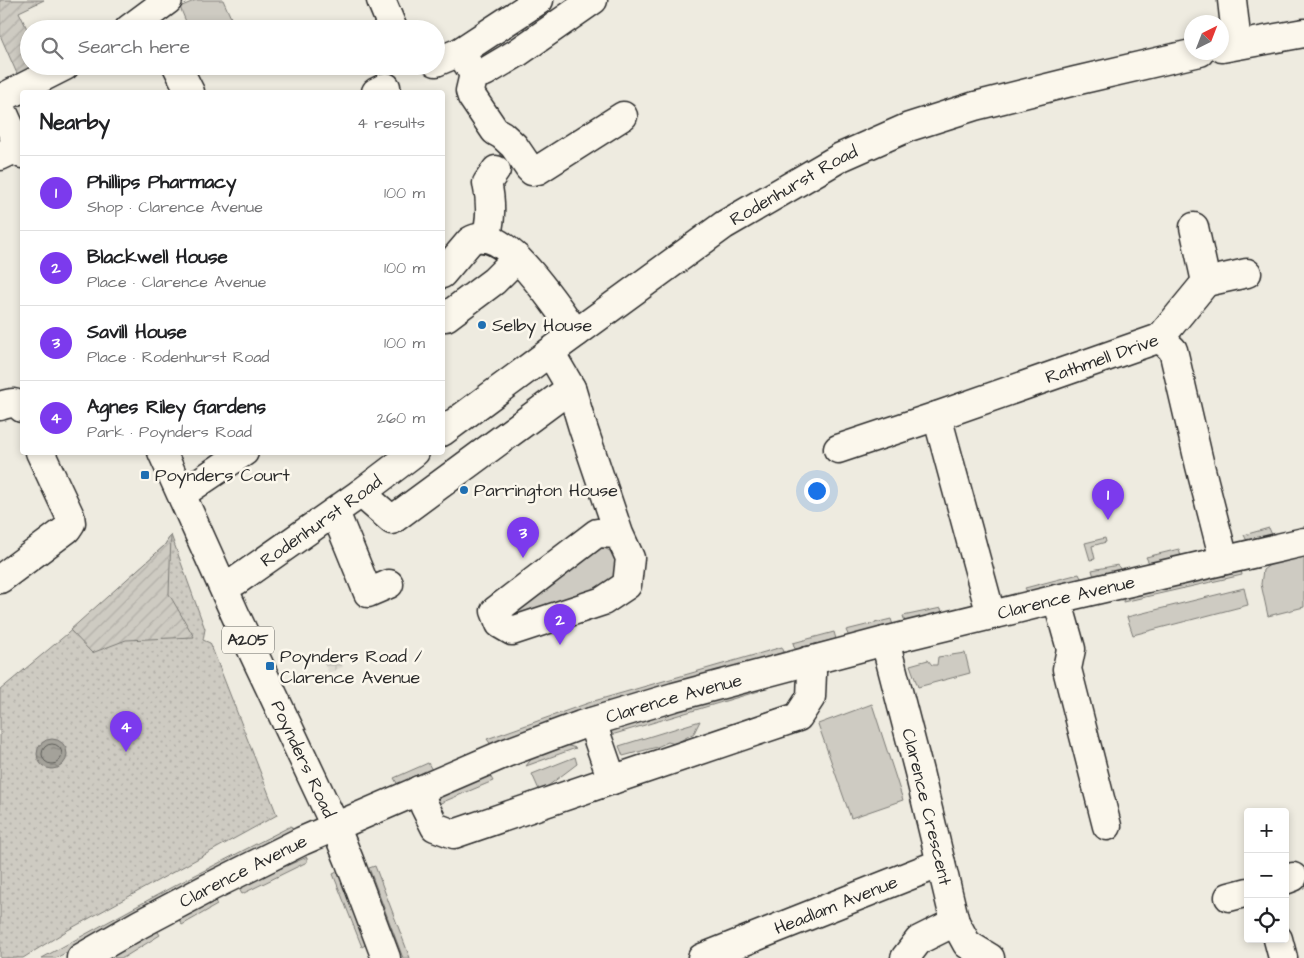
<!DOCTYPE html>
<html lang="en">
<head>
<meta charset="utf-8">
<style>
	body { margin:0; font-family:"Architects Daughter",sans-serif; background:#f6f6f6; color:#202124 }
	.controls { position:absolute; right:15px; bottom:15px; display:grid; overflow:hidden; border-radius:5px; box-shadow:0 2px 8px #0003 }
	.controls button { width:45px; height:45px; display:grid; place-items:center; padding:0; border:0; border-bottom:1px solid #e0e0e0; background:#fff; color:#202124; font:25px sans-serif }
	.compass { position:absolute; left:1184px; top:15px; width:45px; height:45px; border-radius:50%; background:#fff; box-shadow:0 2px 8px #0003; rotate:42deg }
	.you { position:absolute; left:816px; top:490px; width:18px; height:18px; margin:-12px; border:4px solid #fff; border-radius:50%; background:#1a73e8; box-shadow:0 0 0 8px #1a73e833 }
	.badge { display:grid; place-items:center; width:32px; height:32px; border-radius:50%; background:#7c3aed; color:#fff; font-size:16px; font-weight:700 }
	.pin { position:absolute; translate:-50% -41px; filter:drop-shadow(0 1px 2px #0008) }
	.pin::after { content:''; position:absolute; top:26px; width:18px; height:15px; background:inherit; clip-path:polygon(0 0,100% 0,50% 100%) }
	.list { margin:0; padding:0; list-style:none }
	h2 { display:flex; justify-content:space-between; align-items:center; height:65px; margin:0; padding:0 20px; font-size:21px }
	h2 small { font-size:16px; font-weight:400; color:#757577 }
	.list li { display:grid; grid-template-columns:32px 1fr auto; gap:15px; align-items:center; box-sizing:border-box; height:75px; padding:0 20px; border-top:1px solid #e0e0e0 }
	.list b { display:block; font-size:19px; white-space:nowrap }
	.list p { margin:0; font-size:16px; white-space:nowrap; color:#757577 }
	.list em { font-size:16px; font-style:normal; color:#757577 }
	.icon { flex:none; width:28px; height:28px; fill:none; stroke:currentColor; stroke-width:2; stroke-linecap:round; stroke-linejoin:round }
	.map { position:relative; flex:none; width:1304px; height:958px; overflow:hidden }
	.search { position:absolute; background:#fff; box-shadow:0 2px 8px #0003; left:20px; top:20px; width:425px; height:55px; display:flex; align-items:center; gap:12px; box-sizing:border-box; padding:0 18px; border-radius:28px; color:#757577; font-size:19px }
	.panel { position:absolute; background:#fff; box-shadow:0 2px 8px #0003; left:20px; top:90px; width:425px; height:365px; border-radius:5px }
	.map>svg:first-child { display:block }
	.industrial { fill:url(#industrial-grid) }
	.grass { fill:#cecbc2; stroke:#7c7b76 }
	.park { fill:url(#park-dots); stroke:#7c7b76 }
	.garden { fill:url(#garden-furrows); stroke:#7c7b76 }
	.water { fill:url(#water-ripples); stroke:#74726e }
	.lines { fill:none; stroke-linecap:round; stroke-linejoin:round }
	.shore { stroke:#5b5b57; stroke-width:1 }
	.minor-casing { stroke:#2b2b2b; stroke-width:31 }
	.highway-casing { stroke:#2b2b2b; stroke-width:31 }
	.minor { stroke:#fbf7ec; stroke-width:28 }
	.highway { stroke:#fbf7ec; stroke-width:28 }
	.poi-dot { fill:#1f6fb2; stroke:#fbf7ec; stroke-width:2 }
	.labels { text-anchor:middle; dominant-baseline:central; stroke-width:5; stroke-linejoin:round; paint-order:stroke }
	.shield { fill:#fbf7ec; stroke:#696865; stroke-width:1 }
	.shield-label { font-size:16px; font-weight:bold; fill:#2b2b2b }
	.street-label { font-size:18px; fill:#2b2b2b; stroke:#fbf7ec }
	.poi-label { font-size:18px; fill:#2b2b2b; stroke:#fbf7ec; text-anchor:start }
</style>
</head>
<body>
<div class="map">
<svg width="1304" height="958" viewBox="0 0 1304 958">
	<defs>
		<pattern id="industrial-grid" width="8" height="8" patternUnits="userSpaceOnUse" patternTransform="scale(1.25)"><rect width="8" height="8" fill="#dedbd1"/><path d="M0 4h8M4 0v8" fill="none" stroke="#bfbcb4"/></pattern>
		<pattern id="park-dots" width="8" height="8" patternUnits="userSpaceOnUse" patternTransform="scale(1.25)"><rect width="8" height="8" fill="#cecbc2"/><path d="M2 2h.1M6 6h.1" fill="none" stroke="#b1aea7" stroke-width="1.8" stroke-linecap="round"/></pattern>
		<pattern id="garden-furrows" width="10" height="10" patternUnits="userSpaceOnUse" patternTransform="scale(1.25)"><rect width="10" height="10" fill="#cecbc2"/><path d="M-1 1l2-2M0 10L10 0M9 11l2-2" fill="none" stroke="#b1aea7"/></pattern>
		<pattern id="water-ripples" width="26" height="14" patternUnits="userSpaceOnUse" patternTransform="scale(1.25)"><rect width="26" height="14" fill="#a4a29a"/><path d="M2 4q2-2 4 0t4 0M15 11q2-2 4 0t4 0" fill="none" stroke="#86847e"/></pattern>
	</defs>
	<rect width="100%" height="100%" fill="#eeebe0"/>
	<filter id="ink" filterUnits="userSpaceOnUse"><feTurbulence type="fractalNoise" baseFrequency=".02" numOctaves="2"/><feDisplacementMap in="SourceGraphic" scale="10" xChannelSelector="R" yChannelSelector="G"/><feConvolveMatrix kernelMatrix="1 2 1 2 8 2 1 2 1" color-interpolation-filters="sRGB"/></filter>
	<g filter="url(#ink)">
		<path class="industrial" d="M336,652l7,15 -14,6 -8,-15z"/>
		<g class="grass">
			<path d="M196,0h27l13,29h-47l-9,-22z"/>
			<path d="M1269,528l4,9 -25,6 -4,-8z"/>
			<path d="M1105,538l1,4 -14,4 3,13 -5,1 -5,-17z"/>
			<path d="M600,546l18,9 -1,27 -97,42 -10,-9z"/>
			<path d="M1179,549l2,8 -32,6 -3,-6z"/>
			<path d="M1304,556v51l-36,9 -7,-32 2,-14 9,-7z"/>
			<path d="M1118,565l3,6 -27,6 -2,-7z"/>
			<path d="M1241,570l1,5 -119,27 1,-7z"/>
			<path d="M1079,574l3,6 -54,13 -3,-5z"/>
			<path d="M1244,588l4,17 -115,30 -6,-18z"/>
			<path d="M941,608l1,5 -37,9 -2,-6z"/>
			<path d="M891,619l2,6 -44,12 -3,-7z"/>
			<path d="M834,632l2,7 -41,10 -2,-6z"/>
			<path d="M782,647l2,5 -203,59 -89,35 -5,-7 107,-38z"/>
			<path d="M965,653l5,20 -52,14 -8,-22 18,-5 4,5h5l1,-8z"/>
			<path d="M759,685v6l-161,48 8,-11z"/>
			<path d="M872,704l31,96 -52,18 -33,-94z"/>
			<path d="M700,721l-6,12 -19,11 -7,-2 -11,5 -34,9 -4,-10z"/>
			<path d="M562,744l14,4 -50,18 9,-12z"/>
			<path d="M575,757l2,7 -37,28 -8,-18z"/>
			<path d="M428,763l4,7 -34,15 -4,-7z"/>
			<path d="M488,772l5,9 -62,26 -3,-7z"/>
			<path d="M291,826l2,5 -237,127h-14l130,-71z"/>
			<path d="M307,857v5l-65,32 -4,-7z"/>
			<path d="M375,866l35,92h-7l-34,-90z"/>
			<path d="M339,871l28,73 -5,3 -29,-73z"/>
			<path d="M214,899l3,6 -35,20 -4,-7z"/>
			<path d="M156,929l4,6 -37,23h-8l-3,-5z"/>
		</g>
		<path class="park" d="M171,535l34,94 -2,11 7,3 67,172 -209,115 -45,28h-23v-268l67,-56 97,-88z"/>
		<g class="garden">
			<path d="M0,0h44l-25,12 10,21v33h9l-20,10 -18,-41z"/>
			<path d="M171,535l-2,59 25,43 -68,3 -34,13 -22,-23 94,-84z"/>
		</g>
		<circle class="water" cx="52" cy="754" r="15"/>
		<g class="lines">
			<circle class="shore" cx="52" cy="754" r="10"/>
			<defs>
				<g id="minor">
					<path d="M381,0l12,29"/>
					<path d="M1232,0l5,44"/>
					<path d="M129,29l39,-29"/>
					<path d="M1222,48l82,-15"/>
					<path d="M460,52l14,22 -4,17 2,6 23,34 7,4 12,11 15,22 3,3 6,-1 85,-54"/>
					<path d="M436,62l24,-10 79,-52"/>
					<path d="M177,66l13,26"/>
					<path d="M474,74l11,-2 32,-19 76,-53"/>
					<path d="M376,92l10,-5"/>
					<path d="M0,99l65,-33"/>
					<path d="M0,156l19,-9"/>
					<path d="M1194,227l12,55"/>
					<path d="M485,238c7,-15 6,-39 2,-55l9,-13"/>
					<path d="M442,274l28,-33c33,-21 89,70 106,92"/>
					<path d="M1206,282l41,-9"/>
					<path d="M442,317h4l48,-36 23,-23"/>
					<path d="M1160,338l46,-56"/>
					<path d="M550,352l21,36 12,40 36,106 11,24 -3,27 -24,16 -91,30 -12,-7 -5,-13 102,-78 22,1"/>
					<path d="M0,406c10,-3 14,-6 22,2"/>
					<path id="s1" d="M442,432l108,-80 174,-127 117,-68 68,-30 66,-21 100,-25 125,-29"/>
					<path d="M838,449l99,-33"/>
					<path d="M361,493l31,27 179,-132"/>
					<path d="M182,494l62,-42"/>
					<path d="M335,512l33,81 21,-9"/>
					<path d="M0,579l67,-50 4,-6 -1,-7 -30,-64"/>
					<path id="s2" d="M224,588l12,-7 125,-88 54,-41"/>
					<path d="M1057,599l14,50 -4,20 40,157"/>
					<path id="s3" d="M991,615l-54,-199 223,-78 13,12 27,116 24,94"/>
					<path id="s4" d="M885,641l34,131 36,150 12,22 23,14"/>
					<path d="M592,722l20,58 186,-63 13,-20 1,-24 -4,-12"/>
					<path d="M419,790l6,17 10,20 19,7 158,-54"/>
					<path d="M1285,880l8,-3"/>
					<path d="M1229,897l19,-5"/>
					<path d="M1278,939l5,19"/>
					<path id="s5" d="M81,958l59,-34 70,-37 92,-46 204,-88 75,-28 93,-28 211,-56 172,-42 247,-57"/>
					<path id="s6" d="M702,958l239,-95"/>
					<path d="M905,958l14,-18 36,-18"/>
				</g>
				<g id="highway">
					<path d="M0,105l22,49"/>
					<path id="s7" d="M162,452l74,164 99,210 14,34 37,98"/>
				</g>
			</defs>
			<use href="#minor" class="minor-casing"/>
			<use href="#highway" class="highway-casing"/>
			<use href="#minor" class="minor"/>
			<use href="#highway" class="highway"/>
		</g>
	</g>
	<g class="poi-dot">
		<circle cx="482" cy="325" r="5"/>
		<rect x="140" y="470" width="10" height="10" rx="2.5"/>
		<circle cx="464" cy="490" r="5"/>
		<rect x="265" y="661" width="10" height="10" rx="2.5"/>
	</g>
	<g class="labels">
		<rect class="shield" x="222" y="626.5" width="52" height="27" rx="4"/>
		<g class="shield-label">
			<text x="248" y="640">A205</text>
		</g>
		<g class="street-label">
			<text stroke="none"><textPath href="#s1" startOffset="430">Rodenhurst Road</textPath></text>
			<text stroke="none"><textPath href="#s3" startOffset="381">Rathmell Drive</textPath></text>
			<text stroke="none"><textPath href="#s2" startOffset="118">Rodenhurst Road</textPath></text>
			<text stroke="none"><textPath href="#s5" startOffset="1054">Clarence Avenue</textPath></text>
			<text stroke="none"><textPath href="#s5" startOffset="649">Clarence Avenue</textPath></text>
			<text stroke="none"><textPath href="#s7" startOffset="338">Poynders Road</textPath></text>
			<text stroke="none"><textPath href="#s4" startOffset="171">Clarence Crescent</textPath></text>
			<text stroke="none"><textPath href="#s5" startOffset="184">Clarence Avenue</textPath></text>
			<text stroke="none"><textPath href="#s6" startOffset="144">Headlam Avenue</textPath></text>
		</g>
		<g class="poi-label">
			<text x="492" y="325">Selby House</text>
			<text x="155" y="475">Poynders Court</text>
			<text x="474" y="490">Parrington House</text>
			<text x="280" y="656">Poynders Road /<tspan x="280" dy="21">Clarence Avenue</tspan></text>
		</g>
	</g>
</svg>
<div class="controls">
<button>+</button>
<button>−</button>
<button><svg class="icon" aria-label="locate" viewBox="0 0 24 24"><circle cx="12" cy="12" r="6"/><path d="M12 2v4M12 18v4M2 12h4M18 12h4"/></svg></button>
</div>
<svg class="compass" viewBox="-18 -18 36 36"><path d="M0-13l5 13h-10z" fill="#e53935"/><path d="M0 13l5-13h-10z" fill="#757577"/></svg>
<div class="you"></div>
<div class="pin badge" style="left:1108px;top:520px">1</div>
<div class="pin badge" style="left:560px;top:645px">2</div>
<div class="pin badge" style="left:523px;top:558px">3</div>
<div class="pin badge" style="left:126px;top:752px">4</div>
<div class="search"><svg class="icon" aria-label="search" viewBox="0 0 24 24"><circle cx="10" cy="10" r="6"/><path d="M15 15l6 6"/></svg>Search here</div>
<section class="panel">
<h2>Nearby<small>4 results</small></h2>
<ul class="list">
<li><span class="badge">1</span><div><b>Phillips Pharmacy</b><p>Shop · Clarence Avenue</p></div><em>100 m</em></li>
<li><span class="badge">2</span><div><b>Blackwell House</b><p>Place · Clarence Avenue</p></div><em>100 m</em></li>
<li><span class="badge">3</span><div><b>Savill House</b><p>Place · Rodenhurst Road</p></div><em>100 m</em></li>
<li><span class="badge">4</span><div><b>Agnes Riley Gardens</b><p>Park · Poynders Road</p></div><em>260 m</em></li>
</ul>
</section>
</div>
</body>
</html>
